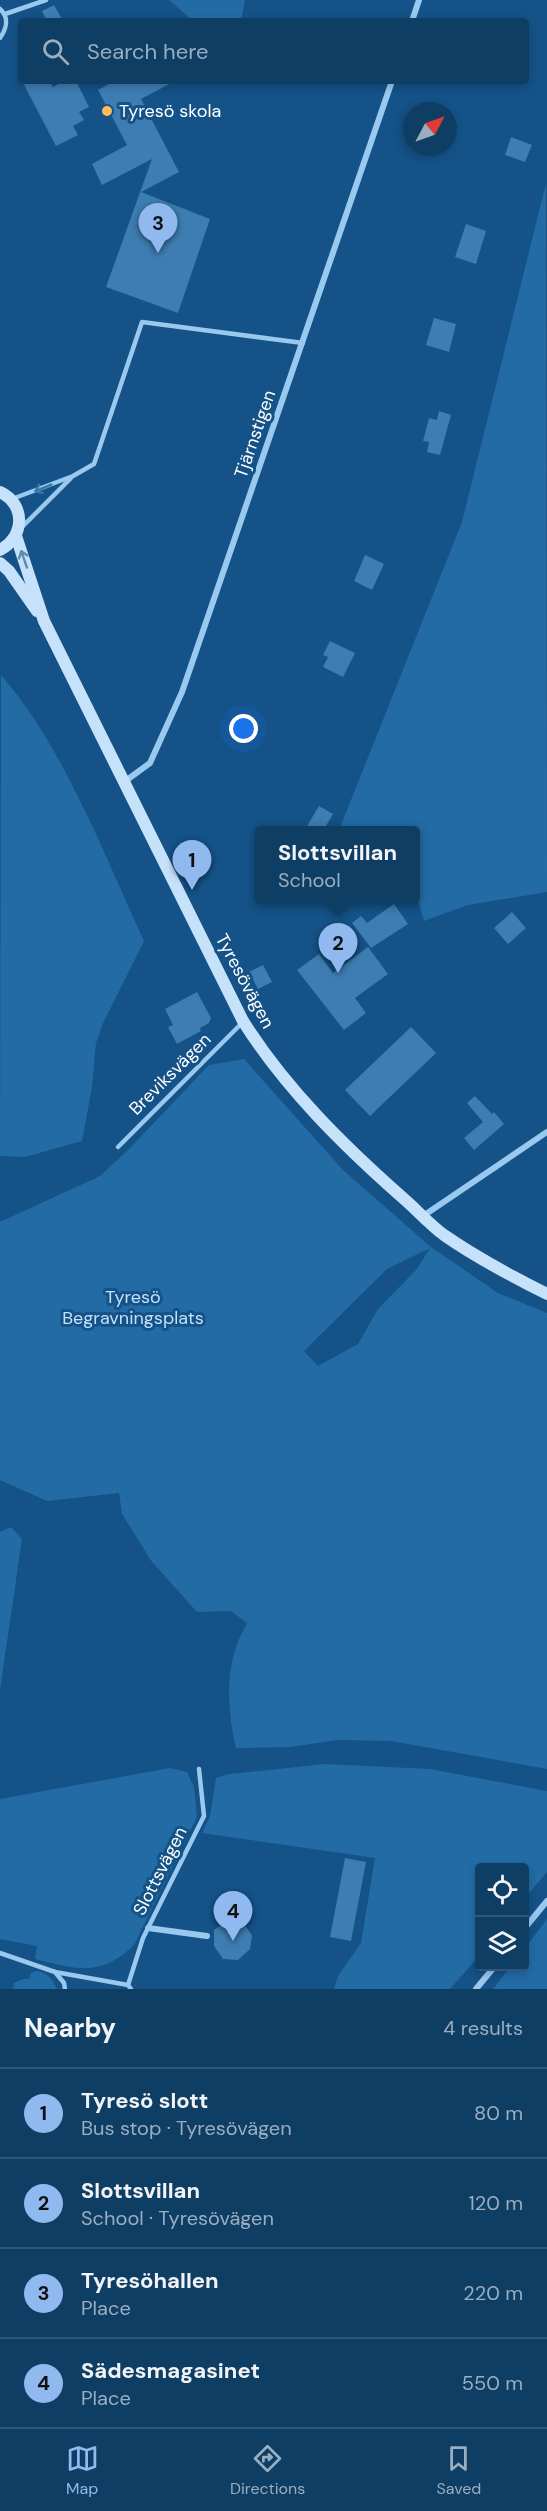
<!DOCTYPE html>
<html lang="en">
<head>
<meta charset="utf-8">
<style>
	body { margin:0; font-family:"DM Sans",sans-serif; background:#1d496e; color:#f1f3f6 }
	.controls { position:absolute; right:18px; bottom:18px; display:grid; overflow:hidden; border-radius:6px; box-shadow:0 3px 9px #0003 }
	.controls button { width:54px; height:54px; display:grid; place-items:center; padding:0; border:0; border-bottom:2px solid #2f5779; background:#0f3e65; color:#f1f3f6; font:30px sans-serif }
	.compass { position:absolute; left:403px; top:102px; width:54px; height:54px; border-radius:50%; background:#0f3e65; box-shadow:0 3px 9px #0003; rotate:49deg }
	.you { position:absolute; left:244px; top:729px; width:21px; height:21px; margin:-15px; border:4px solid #fff; border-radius:50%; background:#1a73e8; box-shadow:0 0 0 9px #1a73e833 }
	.badge { display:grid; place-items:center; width:39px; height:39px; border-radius:50%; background:#90b9f0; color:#111; font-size:20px; font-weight:700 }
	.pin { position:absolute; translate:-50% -50px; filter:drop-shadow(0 2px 3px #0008) }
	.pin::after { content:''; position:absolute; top:32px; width:21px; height:18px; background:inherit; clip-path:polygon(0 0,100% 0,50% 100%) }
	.popup { position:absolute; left:255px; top:826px; width:165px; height:78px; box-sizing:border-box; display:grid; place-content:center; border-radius:6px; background:#0f3e65; filter:drop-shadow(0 2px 4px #0005); font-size:20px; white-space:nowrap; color:#9baebf }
	.popup b { font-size:22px; color:#f1f3f6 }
	.popup::after { content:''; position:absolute; left:50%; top:100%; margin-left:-12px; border:12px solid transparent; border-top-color:#0f3e65 }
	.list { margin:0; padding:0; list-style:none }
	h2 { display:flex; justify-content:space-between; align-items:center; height:78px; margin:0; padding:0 24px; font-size:26px }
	h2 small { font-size:20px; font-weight:400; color:#9baebf }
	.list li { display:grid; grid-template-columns:39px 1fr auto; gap:18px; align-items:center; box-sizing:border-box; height:90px; padding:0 24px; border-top:2px solid #2f5779 }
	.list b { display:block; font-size:22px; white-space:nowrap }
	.list p { margin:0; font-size:20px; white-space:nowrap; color:#9baebf }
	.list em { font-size:20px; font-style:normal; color:#9baebf }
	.icon { flex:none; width:33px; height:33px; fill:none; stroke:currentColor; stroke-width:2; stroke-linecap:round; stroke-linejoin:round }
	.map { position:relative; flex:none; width:547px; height:1989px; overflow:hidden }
	.search { position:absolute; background:#0f3e65; box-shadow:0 3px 9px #0003; left:18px; right:18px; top:18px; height:66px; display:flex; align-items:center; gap:15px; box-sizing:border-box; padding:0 21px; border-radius:6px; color:#9baebf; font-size:22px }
	.sheet { height:438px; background:#0f3e65 }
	nav { display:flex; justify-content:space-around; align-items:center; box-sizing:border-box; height:84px; border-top:2px solid #2f5779; background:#0f3e65; font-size:16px; color:#9baebf }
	nav a { display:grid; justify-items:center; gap:3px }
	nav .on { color:#90b9f0 }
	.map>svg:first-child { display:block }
	.green { fill:#236ba5; fill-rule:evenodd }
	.building { fill:#3d7db1 }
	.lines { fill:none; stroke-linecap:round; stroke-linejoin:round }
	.service { stroke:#99c9ef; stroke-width:4.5 }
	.minor { stroke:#99c9ef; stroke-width:6 }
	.secondary { stroke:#c6e2fa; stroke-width:12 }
	.oneway { stroke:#3c76a6 }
	.oneway2 { stroke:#5b8cb5 }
	.poi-dot { fill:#ffbc57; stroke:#145287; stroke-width:2 }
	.labels { text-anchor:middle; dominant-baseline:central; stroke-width:6; stroke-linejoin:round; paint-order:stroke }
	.poi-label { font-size:18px; fill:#fff; stroke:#145287; text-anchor:start }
	.street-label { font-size:18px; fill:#fff; stroke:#145287 }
	.park-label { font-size:18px; fill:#bfe1fb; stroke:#145287 }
</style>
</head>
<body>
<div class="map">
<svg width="547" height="1989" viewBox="0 0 547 1989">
	<rect width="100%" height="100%" fill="#145287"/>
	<g class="green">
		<path d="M169,0h76l-4,21h-48z"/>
		<path d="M546,183l1,709 -79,13 -44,16 -8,-28v-63h-77l123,-308z"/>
		<path d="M1,675c63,72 103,180 143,266l-41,82 -7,20 -4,44 -10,54 -57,16 -25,-1z"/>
		<path d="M244,1059l99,111 88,77 67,46 49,20v456l-156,-28 -53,-1 -48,7 -54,1c-8,-35 -11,-70 1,-104 2,-7 7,-14 10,-21l-16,-12 -34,1 -45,-50 -30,-48 -3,-21 -72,8 -47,-21v-258l100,-46 29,-27 80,-84zM430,1248l-14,22 -38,39 -20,35 -40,22 -14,-15 83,-82z"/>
		<path d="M11,1527l11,12 -22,151v-158z"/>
		<path d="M325,1764l105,5 117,22v81l-22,26 -1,-30h-44l-1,88 -29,33h-116l4,-13 23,-33 14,-85 -173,-25 8,-17 6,-38 13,-4z"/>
		<path d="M170,1768l17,4 7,15 3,30 -63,128c-34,33 -58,24 -99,14l2,-13 -37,-7v-140z"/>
		<path d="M547,1919v70h-54l17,-22 14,-1 1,-18z"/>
		<path d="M37,1971c11,2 15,8 20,18h-44l1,-6 9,-4h6l2,-6z"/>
	</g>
	<g class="building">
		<path d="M54,5l9,16h-16l-5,-10z"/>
		<path d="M22,81h27l4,6 12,-6h11l13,26 -10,5 5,8 -11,6 5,9 -22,11z"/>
		<path d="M115,81h60l-34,18 38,73 -38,20 69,27 -32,94 -72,-26 46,-128 -50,26 -10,-21 35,-19 -29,-55z"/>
		<path d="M511,137l21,8 -7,17 -20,-7z"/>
		<path d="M466,224l20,7 -10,33 -21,-7z"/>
		<path d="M434,318l22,6 -7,28 -23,-7z"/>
		<path d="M439,411l12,4 -11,40 -13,-3 2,-10 -6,-1 6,-23 8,2z"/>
		<path d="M365,555l19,9 -12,26 -18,-9z"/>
		<path d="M330,641l25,12 -12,24 -20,-10 5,-10 -5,-2z"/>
		<path d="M319,806l14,8 -10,17h-19z"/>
		<path d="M394,904l14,20 -37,24 -19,-25 9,-7 6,7z"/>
		<path d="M512,912l14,16 -18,16 -14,-16z"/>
		<path d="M368,947l20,27 -33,24 11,15 -22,17 -47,-60 22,-16 14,19z"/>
		<path d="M263,965l9,17 -14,7 -9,-17z"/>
		<path d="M197,992l14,26 -2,5 -9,5 1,3 -24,13 -9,-17 5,-2 -8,-16z"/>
		<path d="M411,1027l25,26 -66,63 -25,-26z"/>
		<path d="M475,1096l17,18 2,-2 10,12 -30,26 -10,-12 19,-16 -16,-19z"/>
		<path d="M345,1858l21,4 -15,79 -21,-4z"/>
		<path d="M227,1921l16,1 9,14 -2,13 -12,11 -15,-1 -9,-13v-16z"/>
	</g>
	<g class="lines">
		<g class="service">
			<path d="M0,9c9,8 7,19 0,29"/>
			<path d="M5,14l41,-14"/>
			<path d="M12,499l61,-23 21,-12 48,-142 161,21"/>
			<path d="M22,527l49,-49"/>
			<path d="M118,1147l125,-125"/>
			<path d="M0,1953l55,19 73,13 3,4"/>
			<path d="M55,1972l9,11 1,6"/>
			<path d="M128,1985l15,-47 61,-122 -5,-47"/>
		</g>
		<g class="minor">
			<path d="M412,21l7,-21"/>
			<path d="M124,782l26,-19 32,-71 210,-611"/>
			<path d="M423,1216l124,-84"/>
			<path d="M148,1928l59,8"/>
			<path d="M524,1929l23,-28"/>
			<path d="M476,1989l19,-23"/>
		</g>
		<g class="secondary">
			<path d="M0,492c26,12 25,45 0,58"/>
			<path d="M16,536l28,85 199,400c42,67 101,125 160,177 13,11 26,26 41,37 33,23 67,41 103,59"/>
			<path d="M0,563l9,8 28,40"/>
		</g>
	</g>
	<defs><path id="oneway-shaft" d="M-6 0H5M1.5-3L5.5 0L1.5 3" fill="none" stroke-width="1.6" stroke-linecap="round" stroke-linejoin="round" transform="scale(1.5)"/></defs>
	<use class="oneway" href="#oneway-shaft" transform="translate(43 488) rotate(158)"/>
	<use class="oneway2" href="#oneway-shaft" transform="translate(24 559) rotate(-109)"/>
	<circle class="poi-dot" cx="107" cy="111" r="6"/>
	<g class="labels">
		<g class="poi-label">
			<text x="119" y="111">Tyresö skola</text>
		</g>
		<g class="street-label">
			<text transform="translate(255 434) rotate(-71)">Tjärnstigen</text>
			<text transform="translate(245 981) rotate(62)">Tyresövägen</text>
			<text transform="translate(170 1074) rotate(-45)">Breviksvägen</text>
			<text transform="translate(160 1871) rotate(-63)">Slottsvägen</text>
		</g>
		<g class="park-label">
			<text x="133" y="1297">Tyresö<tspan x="133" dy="21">Begravningsplats</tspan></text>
		</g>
	</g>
</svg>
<div class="controls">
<button><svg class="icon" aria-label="locate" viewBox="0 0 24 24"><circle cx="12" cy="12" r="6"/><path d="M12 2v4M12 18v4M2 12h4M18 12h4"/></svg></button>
<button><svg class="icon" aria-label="layers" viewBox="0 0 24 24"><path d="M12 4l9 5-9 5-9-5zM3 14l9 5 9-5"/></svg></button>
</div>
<svg class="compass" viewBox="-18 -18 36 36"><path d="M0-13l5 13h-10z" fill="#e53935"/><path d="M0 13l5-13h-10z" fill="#9baebf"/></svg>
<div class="you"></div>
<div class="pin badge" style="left:192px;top:890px">1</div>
<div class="pin badge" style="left:338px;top:973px">2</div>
<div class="popup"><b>Slottsvillan</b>School</div>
<div class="pin badge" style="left:158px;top:253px">3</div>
<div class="pin badge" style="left:233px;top:1941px">4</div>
<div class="search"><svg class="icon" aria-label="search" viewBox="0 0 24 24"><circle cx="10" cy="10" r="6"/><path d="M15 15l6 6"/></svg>Search here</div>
</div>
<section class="sheet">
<h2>Nearby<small>4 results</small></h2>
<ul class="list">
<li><span class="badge">1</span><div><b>Tyresö slott</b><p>Bus stop · Tyresövägen</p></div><em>80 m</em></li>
<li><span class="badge">2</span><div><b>Slottsvillan</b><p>School · Tyresövägen</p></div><em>120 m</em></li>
<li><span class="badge">3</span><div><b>Tyresöhallen</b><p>Place</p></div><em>220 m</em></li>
<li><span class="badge">4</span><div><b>Sädesmagasinet</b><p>Place</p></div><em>550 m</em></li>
</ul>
</section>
<nav>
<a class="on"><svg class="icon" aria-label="map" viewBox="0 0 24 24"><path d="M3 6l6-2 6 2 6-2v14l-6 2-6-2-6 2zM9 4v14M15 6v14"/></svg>Map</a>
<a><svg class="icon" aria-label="directions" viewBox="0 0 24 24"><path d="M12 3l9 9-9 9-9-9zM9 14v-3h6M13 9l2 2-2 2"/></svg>Directions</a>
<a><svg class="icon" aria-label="saved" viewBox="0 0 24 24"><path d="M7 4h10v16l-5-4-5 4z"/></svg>Saved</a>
</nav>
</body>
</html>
